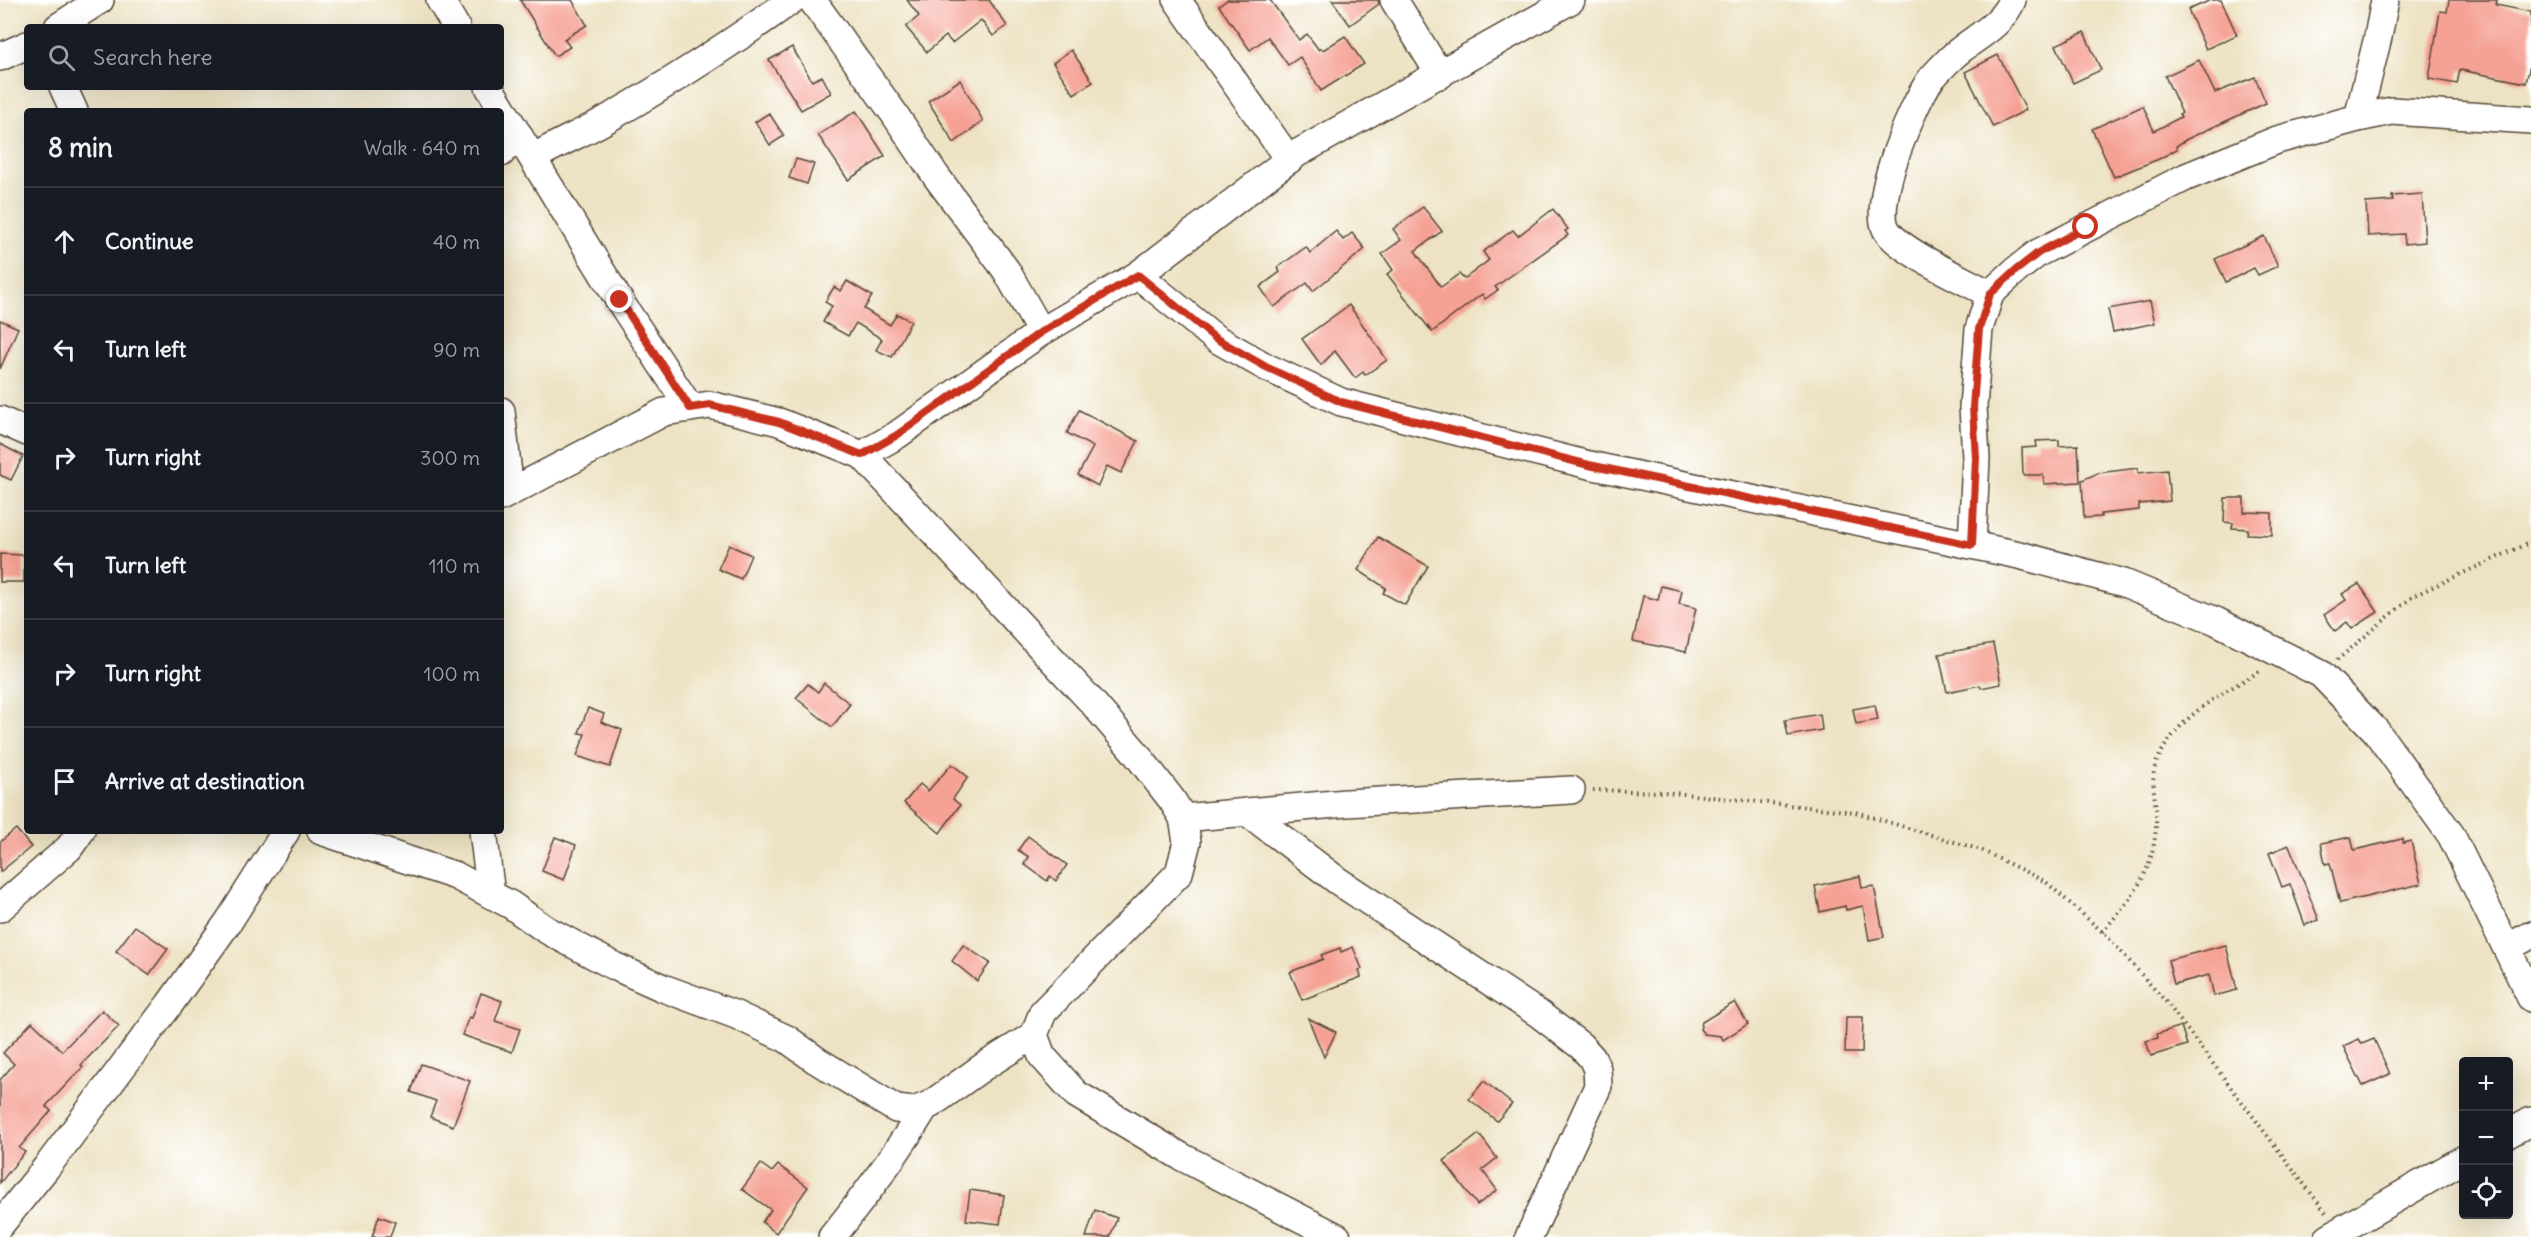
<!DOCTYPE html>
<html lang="en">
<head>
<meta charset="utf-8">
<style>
	body { margin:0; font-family:Delius,sans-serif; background:#20242c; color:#f1f3f6 }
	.controls { position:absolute; right:18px; bottom:18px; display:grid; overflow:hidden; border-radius:6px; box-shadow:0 6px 24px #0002 }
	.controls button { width:54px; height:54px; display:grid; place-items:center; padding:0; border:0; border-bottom:2px solid #363941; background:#171b24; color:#f1f3f6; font:30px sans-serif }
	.stop { position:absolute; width:18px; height:18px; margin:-14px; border:4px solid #c8321e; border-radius:50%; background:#fff }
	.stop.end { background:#c8321e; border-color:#fff; box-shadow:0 2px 6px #0008 }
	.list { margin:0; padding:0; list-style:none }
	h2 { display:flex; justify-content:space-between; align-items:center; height:78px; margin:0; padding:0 24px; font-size:26px }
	h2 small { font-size:20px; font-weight:400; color:#9ea1a6 }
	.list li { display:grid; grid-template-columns:39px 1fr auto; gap:18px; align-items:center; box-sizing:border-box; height:108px; padding:0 24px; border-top:2px solid #363941 }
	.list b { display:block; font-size:22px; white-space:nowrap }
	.list em { font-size:20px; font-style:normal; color:#9ea1a6 }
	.icon { flex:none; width:33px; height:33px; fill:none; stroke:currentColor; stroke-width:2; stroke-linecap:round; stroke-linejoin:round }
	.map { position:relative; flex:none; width:2531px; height:1237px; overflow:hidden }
	.search { position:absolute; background:#171b24; box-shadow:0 6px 24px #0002; left:24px; top:24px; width:480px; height:66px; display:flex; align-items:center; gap:15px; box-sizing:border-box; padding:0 21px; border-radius:6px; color:#9ea1a6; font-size:22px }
	.panel { position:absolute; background:#171b24; box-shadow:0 6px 24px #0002; left:24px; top:108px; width:480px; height:726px; border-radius:6px }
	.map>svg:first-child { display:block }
	.building { fill:#f5a194 }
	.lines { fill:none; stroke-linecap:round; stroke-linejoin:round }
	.minor-casing { stroke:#564637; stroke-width:30 }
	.path { stroke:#564637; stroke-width:4; stroke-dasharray:1.5 4.5; stroke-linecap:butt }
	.minor { stroke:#fff; stroke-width:27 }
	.route { stroke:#c8321e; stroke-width:8 }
</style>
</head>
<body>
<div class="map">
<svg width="2531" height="1237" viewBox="0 0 2531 1237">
	<rect width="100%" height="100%" fill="#fff"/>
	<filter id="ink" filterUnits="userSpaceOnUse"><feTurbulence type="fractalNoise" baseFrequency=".0167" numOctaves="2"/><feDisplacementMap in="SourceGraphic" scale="12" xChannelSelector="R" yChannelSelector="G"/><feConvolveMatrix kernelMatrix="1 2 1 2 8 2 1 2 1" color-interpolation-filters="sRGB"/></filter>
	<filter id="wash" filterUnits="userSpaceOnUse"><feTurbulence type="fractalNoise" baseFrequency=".008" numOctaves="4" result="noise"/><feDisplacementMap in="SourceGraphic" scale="24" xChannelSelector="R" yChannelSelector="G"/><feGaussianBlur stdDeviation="1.35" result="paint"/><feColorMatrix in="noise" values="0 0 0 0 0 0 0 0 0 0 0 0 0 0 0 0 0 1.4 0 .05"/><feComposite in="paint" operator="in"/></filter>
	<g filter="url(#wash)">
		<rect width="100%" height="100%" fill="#ede3c4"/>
		<g id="blocks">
			<g class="building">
				<path d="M520,0h52l15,25 -23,14 6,8 -15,9z"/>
				<path d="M907,0h82l18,26 -14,10 -12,-16 -29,23 -6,-7 -19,16 -21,-25 13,-11z"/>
				<path d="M1227,0h43l29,40 8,-6 12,16 2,-2 2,2 22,-14 19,28 -43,27 -21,-34 -12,8 -20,-28 -18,13 -31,-44z"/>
				<path d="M1332,0h46l1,4 -29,21z"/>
				<path d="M2211,0h10l16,35 -31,14 -18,-39z"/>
				<path d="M2449,0h48l-1,5 35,7v48l-5,23 -66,-13 -3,14 -28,-5 11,-68 7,1z"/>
				<path d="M2084,32l17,38 -28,13 -17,-38z"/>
				<path d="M792,47l20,34 10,-5 9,17 -30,17 -32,-50z"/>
				<path d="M1071,50l22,32 -19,12 -21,-31z"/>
				<path d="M1998,55l28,55 -33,17 -28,-55z"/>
				<path d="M2199,60l16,33 40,-16 11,26 -79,36 -11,7 1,3 -18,10 -45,18 -22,-48 51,-23 11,25 27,-14 -2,-3 3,-1 -17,-37z"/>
				<path d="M960,80l23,41 -29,22 -26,-42z"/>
				<path d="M856,111l29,45 -37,24 -30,-45z"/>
				<path d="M769,113l15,23 -14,9 -15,-23z"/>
				<path d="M796,159l18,5 -7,20 -18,-6z"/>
				<path d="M2422,194l3,48 -20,2 -1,-10 -36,2 -2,-33 27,-2 -1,-5z"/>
				<path d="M1423,207l19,24 -27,20 26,36 18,-13 5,5 25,-19 -6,-8 30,-22 5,6 35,-27 15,20 -3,2 3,4 -73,52 3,3 -13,9 -3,-5 -50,38 -45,-58 6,-4 -11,-16 19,-14 -8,-11z"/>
				<path d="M1336,231l7,9 9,-7 13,16 -52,42 -6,-8 -33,24 -14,-20 20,-15 -3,-4 29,-21 4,6z"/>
				<path d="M2264,236l14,30 -20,9 -4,-7 -28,14 -11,-23z"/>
				<path d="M847,281l25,15 -8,13 26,16 7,-11 14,7 -19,36 -16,-7 6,-11 -26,-16 -8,13 -25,-14 9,-16 -7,-4 9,-15 7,4z"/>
				<path d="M2150,301l5,22 -42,9 -5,-23z"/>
				<path d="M1349,305l38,55 -22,15 -2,-3 -8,6 -20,-27 -14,14 -19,-26z"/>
				<path d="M0,320l18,8 -18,41z"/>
				<path d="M1079,410l59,31 -17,32 -14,-7 -9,20 -20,-11 15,-28 -26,-14z"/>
				<path d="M2059,440v6l19,-1 2,37 -36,2 -1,-9h-20l-1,-27 15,-1 -1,-6z"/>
				<path d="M0,444l23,12 -12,24 -11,-5z"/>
				<path d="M2138,468v5l29,-3 3,31 -31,3v6l-38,4v3l-17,1 -2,-38 16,-7z"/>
				<path d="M2225,498h19v14l28,1v22l-25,-1 1,-5 -16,-1 1,-5 -9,-1z"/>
				<path d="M1378,537l50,29 -23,39 -22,-12 3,-5 -28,-18z"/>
				<path d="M729,545l22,10 -10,24 -23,-10z"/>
				<path d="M0,554l24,1v27h-24z"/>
				<path d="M2359,584l19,28 -26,17 -5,-7 -12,9 -11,-16 22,-15 -4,-6z"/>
				<path d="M1661,586l21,5 -3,13 17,4 -10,44 -53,-11 10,-45 15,4z"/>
				<path d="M1993,644l8,40 -20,4 -1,-3 -33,7 -8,-38z"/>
				<path d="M824,683l26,21 -18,23 -36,-29 12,-14 10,8z"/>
				<path d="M1875,705l3,15 -22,4 -3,-15z"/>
				<path d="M588,708l16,6 -3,8 21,8 -12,37 -33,-11 8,-22 -6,-1z"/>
				<path d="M1820,714l2,16 -34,6 -3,-16z"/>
				<path d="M952,764l16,13 -15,22 7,6 -20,28 -36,-30 16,-19 8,7z"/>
				<path d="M16,829l15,18 -31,25v-30z"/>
				<path d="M1028,836l39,29 -11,16 -6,-5 -3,5 -23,-17 5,-7 -11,-7z"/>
				<path d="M555,837l21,8 -12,35 -22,-9z"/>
				<path d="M2351,837l3,13 48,-11 1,4 8,-2 10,43 -81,19 -10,-40 -5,1 -4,-21z"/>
				<path d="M2289,845l30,75 -14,5 -15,-41 -8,3 -13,-34z"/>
				<path d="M1860,876l2,12 12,-2 10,51 -15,3 -6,-34 -17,4 -1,-4 -25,6 -5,-26z"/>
				<path d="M135,926l33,23 -19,26 -33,-24z"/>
				<path d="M963,945l27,18 -13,18 -25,-20z"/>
				<path d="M2226,945l11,45 -23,6 -5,-21 -35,9 -6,-24z"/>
				<path d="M1353,947l9,22 -3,1 2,7 -59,23 -12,-28 33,-13 -2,-4 19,-7 1,4z"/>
				<path d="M481,993l21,8 -7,20 25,8 -8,23 -50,-17 7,-18 3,1z"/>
				<path d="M1735,1002l13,22 -25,16 -2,-4 -17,-2 -4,-5 2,-7z"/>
				<path d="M102,1010l17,16 -38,39 2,2 -37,39 5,5 -32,37 6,4 -25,31v-103l14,-16 -11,-11 29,-31 30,29z"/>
				<path d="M1846,1017h17l-1,36h-17z"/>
				<path d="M1308,1018l28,14 -12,25z"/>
				<path d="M2181,1026l6,19 -36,11 -5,-15 12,-3 -1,-4z"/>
				<path d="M2359,1039l3,5 12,-5 16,35 -27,12 -20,-40z"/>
				<path d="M421,1064l49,17 -17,45 -23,-9 6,-16 -25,-9z"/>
				<path d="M1484,1081l28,23 -15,17 -28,-22z"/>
				<path d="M1479,1134l18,24 -15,12 15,20 -20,15 -33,-44z"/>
				<path d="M761,1164l11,8 6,-7 30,22 -32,46 -14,-11 9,-12 -29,-21z"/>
				<path d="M970,1190l34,5 -4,29 -34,-4z"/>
				<path d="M1095,1210l22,8 -7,19h-24z"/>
				<path d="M379,1216l16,6 -5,15h-18z"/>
			</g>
		</g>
	</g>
	<g filter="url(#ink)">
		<use href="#blocks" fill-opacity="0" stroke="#564637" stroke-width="1.5"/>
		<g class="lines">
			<defs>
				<g id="minor">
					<path d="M440,0l16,27"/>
					<path d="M812,0l81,112 43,64 70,94 35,62"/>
					<path d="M1177,0l112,160"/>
					<path d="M1394,0l46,75"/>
					<path d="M58,27l42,-27"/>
					<path d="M0,57l27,-12"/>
					<path d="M63,87l11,24"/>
					<path d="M489,87l130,213 71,108"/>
					<path d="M2358,118l20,-81 7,-37"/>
					<path d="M501,153l17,-19"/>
					<path d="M533,158c26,-16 55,-27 81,-43 61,-35 120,-74 178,-115"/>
					<path d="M1138,275l77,63 51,29 75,35 248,63 430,90 105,28 92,38 105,53 55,57 75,104 80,163"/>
					<path d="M1990,294c-24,-13 -92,-43 -104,-65 -14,-28 27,-126 45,-150 6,-7 13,-14 19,-20 21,-21 50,-30 62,-59"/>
					<path d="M501,411l9,81"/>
					<path d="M0,420l27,12"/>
					<path d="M862,455l35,-20 144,-103 97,-57 158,-121 275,-154"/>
					<path d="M501,497l163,-85 46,-7 69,17 83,33 230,247 43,50 37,48 11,18 4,24 -8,31 -136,139 -9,23 8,21 34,38 104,62 157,81"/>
					<path d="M1972,545l4,-87 -3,-51 6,-78 11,-35 25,-23 23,-18 148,-76 91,-37 81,-22 34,-7 139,9"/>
					<path d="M1247,812l91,69 201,133 42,32 11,12 5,11 1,17 -69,151"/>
					<path d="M1183,818l163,-15 225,-13"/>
					<path d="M321,831l135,45 55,29 34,24 69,37 49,22 73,27 51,24 29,21 80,49 18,2 17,-7 52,-37 51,-32"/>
					<path d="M483,831l8,64"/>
					<path d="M0,908l69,-60 12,-17"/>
					<path d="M2507,948l24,-13"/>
					<path d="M2508,1134l23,-13"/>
					<path d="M0,1225l46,-57 123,-163 60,-84 57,-90"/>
					<path d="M832,1237c34,-42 65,-84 93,-130"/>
					<path d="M2329,1237l135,-78"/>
				</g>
			</defs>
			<use href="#minor" class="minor-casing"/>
			<g class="path">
				<path d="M2337,660l76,-64 118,-54"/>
				<path d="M1593,790l71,2 191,20 126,38 65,32 60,53 61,68 159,210"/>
				<path d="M2102,932c35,-39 56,-67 54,-121 -1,-16 -6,-34 1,-50 21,-46 64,-67 105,-91"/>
			</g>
			<use href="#minor" class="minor"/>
		</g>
	</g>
	<g class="lines" filter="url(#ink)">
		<path class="route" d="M620,300l70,108 20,-3 69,17 83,33 35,-20 144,-103 97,-57 77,63 51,29 75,35 248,63 383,80 4,-87 -3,-51 6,-78 11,-35 25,-23 23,-18 48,-26"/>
	</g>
</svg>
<div class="controls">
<button>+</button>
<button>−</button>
<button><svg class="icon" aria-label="locate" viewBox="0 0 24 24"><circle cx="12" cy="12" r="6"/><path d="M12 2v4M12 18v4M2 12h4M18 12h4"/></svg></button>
</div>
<div class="stop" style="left:2086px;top:227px"></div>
<div class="stop end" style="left:620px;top:300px"></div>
<div class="search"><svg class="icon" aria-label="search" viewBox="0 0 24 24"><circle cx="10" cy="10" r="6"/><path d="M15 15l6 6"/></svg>Search here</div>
<section class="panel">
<h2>8 min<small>Walk · 640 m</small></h2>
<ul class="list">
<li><svg class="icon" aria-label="ahead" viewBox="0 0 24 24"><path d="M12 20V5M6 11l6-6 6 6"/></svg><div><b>Continue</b></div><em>40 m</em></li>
<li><svg class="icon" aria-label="left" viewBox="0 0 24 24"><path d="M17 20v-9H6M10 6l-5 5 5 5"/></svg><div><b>Turn left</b></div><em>90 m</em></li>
<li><svg class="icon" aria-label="right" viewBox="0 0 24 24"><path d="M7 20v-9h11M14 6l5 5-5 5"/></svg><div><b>Turn right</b></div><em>300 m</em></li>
<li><svg class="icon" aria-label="left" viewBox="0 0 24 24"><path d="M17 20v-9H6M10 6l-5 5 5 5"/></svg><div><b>Turn left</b></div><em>110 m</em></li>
<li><svg class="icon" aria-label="right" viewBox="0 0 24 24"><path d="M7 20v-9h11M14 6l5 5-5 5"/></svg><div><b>Turn right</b></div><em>100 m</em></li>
<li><svg class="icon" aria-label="arrive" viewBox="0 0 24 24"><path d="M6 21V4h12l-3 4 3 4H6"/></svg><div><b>Arrive at destination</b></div></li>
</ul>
</section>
</div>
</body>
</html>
